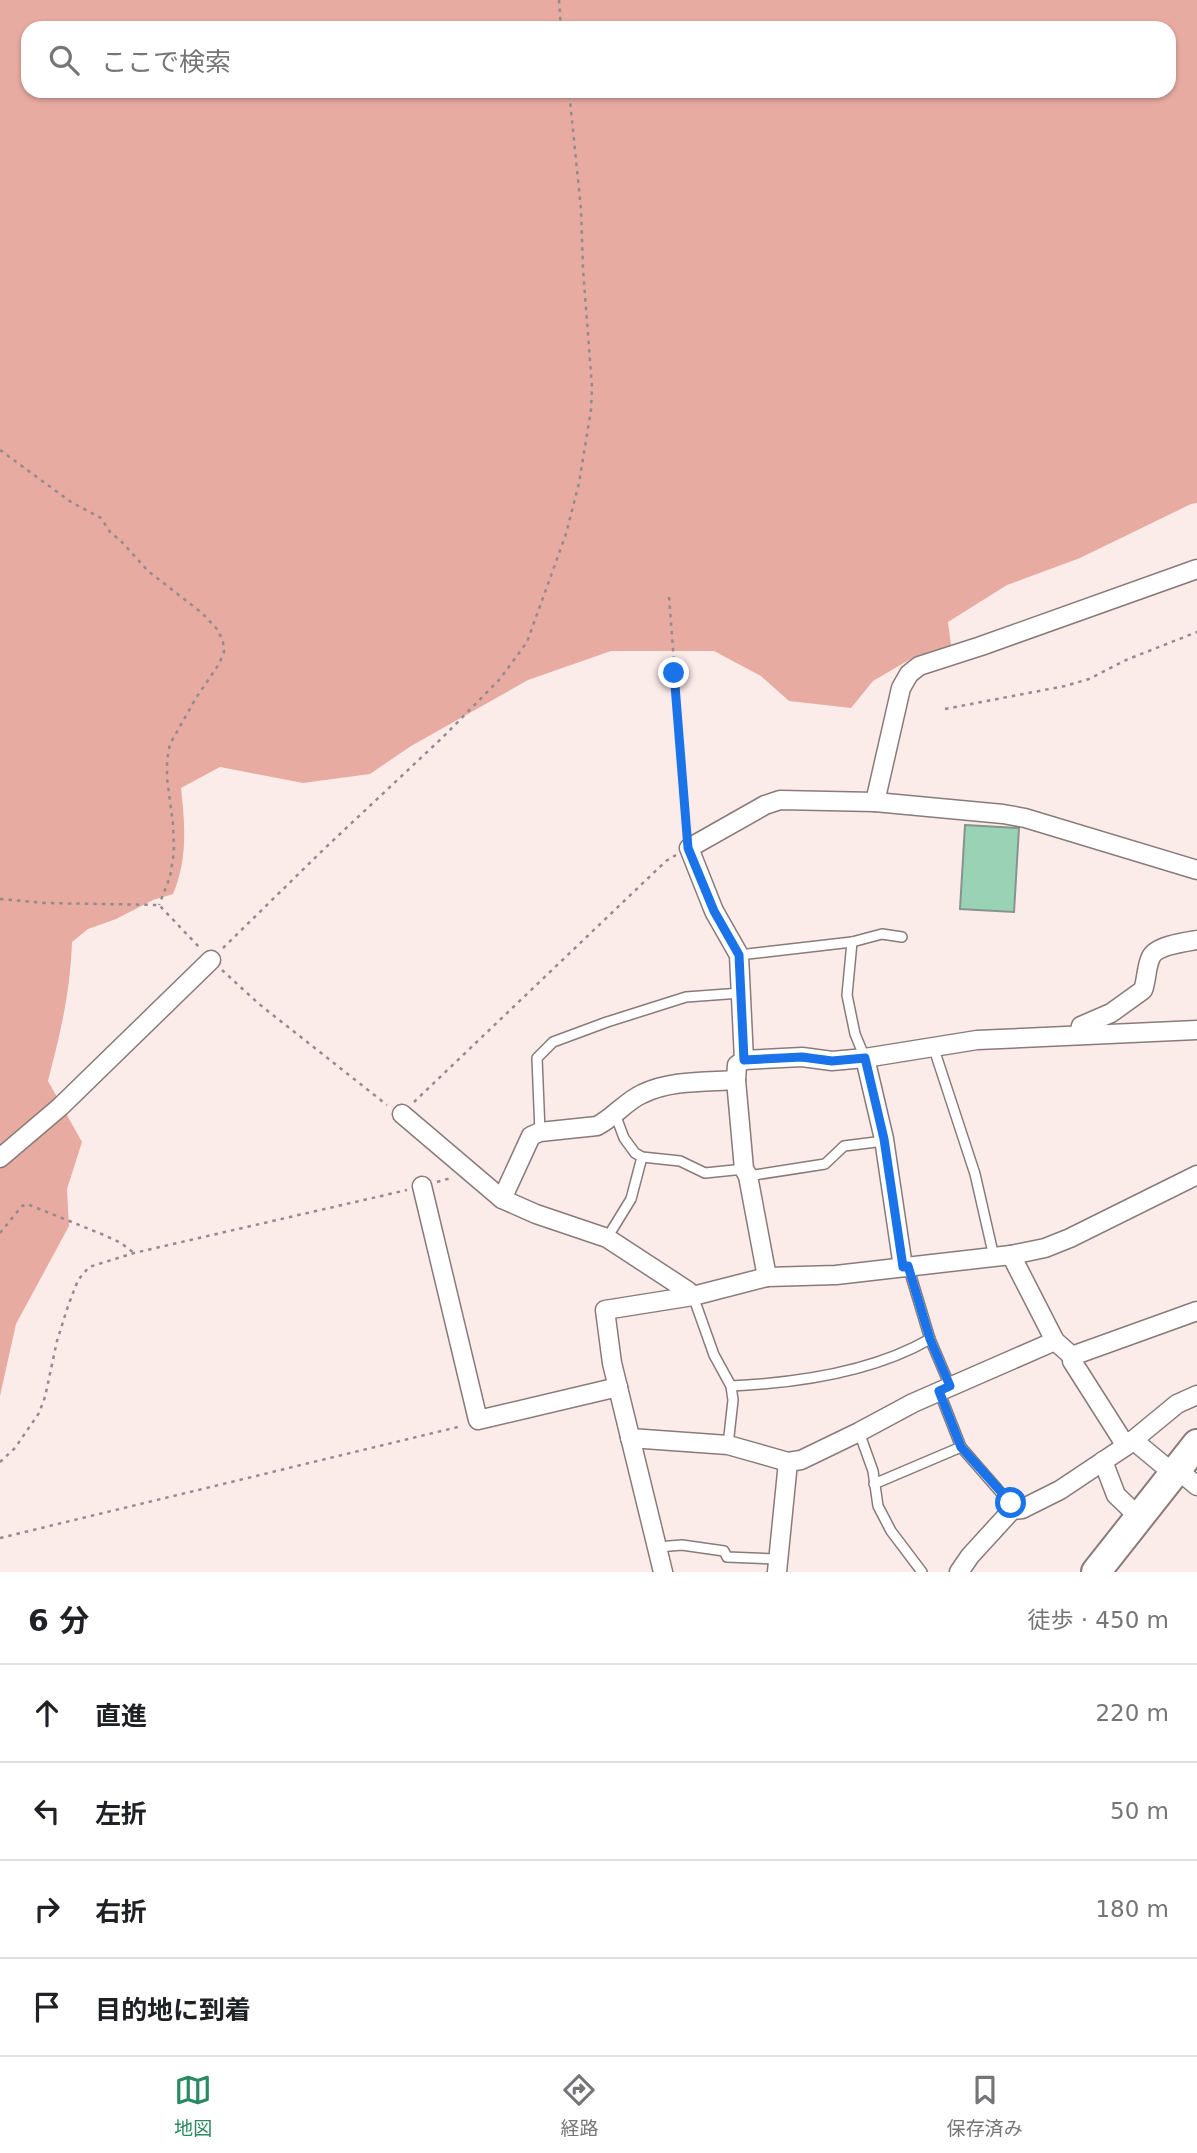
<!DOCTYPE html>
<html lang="ja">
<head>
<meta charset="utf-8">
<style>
	body { margin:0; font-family:"DejaVu Sans","Noto Sans JP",sans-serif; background:#f2f2f2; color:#202124 }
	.stop { position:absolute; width:21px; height:21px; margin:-16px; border:5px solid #1a73e8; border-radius:50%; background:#fff }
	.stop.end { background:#1a73e8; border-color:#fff; box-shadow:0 2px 7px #0008 }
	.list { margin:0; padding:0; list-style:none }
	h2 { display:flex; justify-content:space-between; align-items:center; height:91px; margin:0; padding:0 28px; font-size:30px }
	h2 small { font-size:23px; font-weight:400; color:#757577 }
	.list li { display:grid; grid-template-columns:46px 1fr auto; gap:21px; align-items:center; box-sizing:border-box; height:98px; padding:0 28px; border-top:2px solid #e0e0e0 }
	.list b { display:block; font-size:26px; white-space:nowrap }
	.list em { font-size:23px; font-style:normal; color:#757577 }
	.icon { flex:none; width:38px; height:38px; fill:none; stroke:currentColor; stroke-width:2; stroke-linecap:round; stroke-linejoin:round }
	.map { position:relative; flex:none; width:1197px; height:1572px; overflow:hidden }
	.search { position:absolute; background:#fff; box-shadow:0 2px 5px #0004; left:21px; right:21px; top:21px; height:77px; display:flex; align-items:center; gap:18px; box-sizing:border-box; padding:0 24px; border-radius:21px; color:#757577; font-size:26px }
	.sheet { height:483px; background:#fff }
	nav { display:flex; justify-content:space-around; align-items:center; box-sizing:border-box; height:98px; border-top:2px solid #e0e0e0; background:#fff; font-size:19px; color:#757577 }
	nav a { display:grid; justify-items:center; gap:4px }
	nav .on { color:#298961 }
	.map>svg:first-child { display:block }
	.forest { fill:#e7aba2; fill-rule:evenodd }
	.building { fill:#9ad2b5; stroke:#87938d; stroke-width:2 }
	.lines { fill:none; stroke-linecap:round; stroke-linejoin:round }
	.service-casing { stroke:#897b79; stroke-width:12 }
	.minor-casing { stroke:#897b79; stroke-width:21 }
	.trunk-casing { stroke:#897b79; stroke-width:32 }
	.path { stroke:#958b89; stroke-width:2.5; stroke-dasharray:3.5 5; stroke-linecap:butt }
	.service { stroke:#fff; stroke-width:9 }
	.minor { stroke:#fff; stroke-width:18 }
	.trunk { stroke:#fff; stroke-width:28 }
	.route { stroke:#1a73e8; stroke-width:9 }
</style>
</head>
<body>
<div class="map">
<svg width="1197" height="1572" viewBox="0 0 1197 1572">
	<rect width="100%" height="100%" fill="#fbece9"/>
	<path class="forest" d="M0,0h1197v503l-6,1 -111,54 -73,27 -59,37 3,23 -37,12 -41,24 -22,27 -62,-7 -28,-25 -47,-25h-103l-83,29 -117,66 -41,28 -67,9 -83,-16 -39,21c4,36 7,71 -8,106l-20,6 -37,19 -28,10 -16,13c-2,51 -11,89 -24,139l34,61 -15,47 2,37 -53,98 -16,72zM28,28h1141v63h-1141z"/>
	<path class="building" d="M965,825l54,3 -5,84 -54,-3z"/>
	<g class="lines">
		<defs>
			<g id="service">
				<path d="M852,942l-5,53 8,39 10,24"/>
				<path d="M739,955l113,-13 30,-8 20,3"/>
				<path d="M933,1046l42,128 19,83"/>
				<path d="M615,1114l9,24 11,15 7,4 38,4 25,12 39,-4"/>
				<path d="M540,1132l-3,-74 16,-16 54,-20 79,-25 55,-4"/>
				<path d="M748,1176l77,-12 19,-18 40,-5"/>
				<path d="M607,1238l24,-39 11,-42"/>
				<path d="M908,1266l22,73 20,47"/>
				<path d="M693,1296l21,59 17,31 2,14 -5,45"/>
				<path d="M731,1386c65,-3 142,-14 199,-47"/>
				<path d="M939,1391l22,56 55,63"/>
				<path d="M859,1432l14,39 5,35 13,25 31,41"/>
				<path d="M874,1484l87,-37"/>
				<path d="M657,1547l25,-2 42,6 3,6 50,2"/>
			</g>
			<g id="minor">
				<path d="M875,802l26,-114 8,-14 10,-8 62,-20 216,-77"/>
				<path d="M1079,1035l2,-9 30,-13 32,-23c4,-11 3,-23 8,-33 5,-11 34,-15 46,-17"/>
				<path d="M865,1058l19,81 19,128"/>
				<path d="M744,1060l58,-3 30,4 33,-3 112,-18 220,-10"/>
				<path d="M402,1114l100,85 34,15 71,24 81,53 5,5"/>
				<path d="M0,1158l60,-51 151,-147"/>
				<path d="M422,1186l56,234 140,-33"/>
				<path d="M502,1199l29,-63 9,-4 57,-6c16,-8 29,-25 45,-32 28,-14 64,-12 94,-14"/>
				<path d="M1011,1255l44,86 17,15 125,-45"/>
				<path d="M767,1277l-19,-101 -4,-7 -8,-89 1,-15 7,-5 -5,-105 -25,-44 -25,-63 76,-43 15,-5 95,2 128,12 22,4 172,52"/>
				<path d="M1072,1356v5l54,85"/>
				<path d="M630,1438l98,7 60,17 13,-2 58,-28 54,-29 142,-62"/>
				<path d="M1133,1440l41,34"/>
				<path d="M1103,1461l13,34 23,22"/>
				<path d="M1178,1470l19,16"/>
				<path d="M663,1572l-51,-209 -7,-53 88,-14 74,-19 69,-2 175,-20 34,-7 25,-10 127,-63"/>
				<path d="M777,1572l11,-110"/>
				<path d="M959,1572l11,-16 42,-46 10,-1 38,-19 66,-44 51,-42 20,-9"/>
			</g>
			<path id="trunk" d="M1096,1572l101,-128"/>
		</defs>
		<use href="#service" class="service-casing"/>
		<use href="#minor" class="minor-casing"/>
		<use href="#trunk" class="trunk-casing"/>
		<g class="path">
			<path d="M559,0l2,28"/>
			<path d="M0,450l71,52 30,16 9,14 11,9 27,30 54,42 16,17 5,12 1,10 -5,12 -23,34 -26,46 -3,16v18l6,46 1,28 -4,25 -11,28"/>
			<path d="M669,597l18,234"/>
			<path d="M945,709l120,-23 24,-7 37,-19 71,-28"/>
			<path d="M0,899l45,4 114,2 41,43"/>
			<path d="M223,948l101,-99 118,-111 58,-59 27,-37 39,-108 13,-51 12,-73 1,-23 -9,-118 -2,-60 -12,-118"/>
			<path d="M222,970l37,34 128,101"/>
			<path d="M414,1102l252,-241 10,-6"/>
			<path d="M437,1182l14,-4"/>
			<path d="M0,1233l22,-27 5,-2 77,31 17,8 13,10"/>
			<path d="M0,1462l15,-14 24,-35 6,-16 12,-56 11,-35 10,-26 11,-13 45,-14 273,-63"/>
			<path d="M0,1538l462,-112"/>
		</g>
		<use href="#service" class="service"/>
		<use href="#minor" class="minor"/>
		<use href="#trunk" class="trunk"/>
	</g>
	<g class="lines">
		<path class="route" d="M674,673l14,175 26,63 25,44 5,105 58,-3 30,4 33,-3 19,81 19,128 5,-1 22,73 20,47 -11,5 22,56 50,56"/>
	</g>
</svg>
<div class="stop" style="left:1011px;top:1503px"></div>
<div class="stop end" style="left:674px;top:673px"></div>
<div class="search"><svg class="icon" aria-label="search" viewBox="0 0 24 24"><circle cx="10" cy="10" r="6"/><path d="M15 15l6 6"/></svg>ここで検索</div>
</div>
<section class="sheet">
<h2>6 分<small>徒歩 · 450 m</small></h2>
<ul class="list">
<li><svg class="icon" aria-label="ahead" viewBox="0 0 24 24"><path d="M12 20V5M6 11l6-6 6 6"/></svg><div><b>直進</b></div><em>220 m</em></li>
<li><svg class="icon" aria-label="left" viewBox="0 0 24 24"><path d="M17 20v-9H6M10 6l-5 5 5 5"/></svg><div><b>左折</b></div><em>50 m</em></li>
<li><svg class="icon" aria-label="right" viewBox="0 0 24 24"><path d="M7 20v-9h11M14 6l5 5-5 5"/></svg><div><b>右折</b></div><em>180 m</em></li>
<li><svg class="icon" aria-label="arrive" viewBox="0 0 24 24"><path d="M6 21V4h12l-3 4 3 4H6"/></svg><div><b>目的地に到着</b></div></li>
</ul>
</section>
<nav>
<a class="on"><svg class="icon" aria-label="map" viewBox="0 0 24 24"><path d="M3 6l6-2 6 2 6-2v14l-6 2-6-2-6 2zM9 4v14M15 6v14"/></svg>地図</a>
<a><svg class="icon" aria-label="directions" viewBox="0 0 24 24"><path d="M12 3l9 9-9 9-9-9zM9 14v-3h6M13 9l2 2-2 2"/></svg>経路</a>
<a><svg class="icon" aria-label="saved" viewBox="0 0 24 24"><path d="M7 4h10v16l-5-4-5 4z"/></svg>保存済み</a>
</nav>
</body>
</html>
